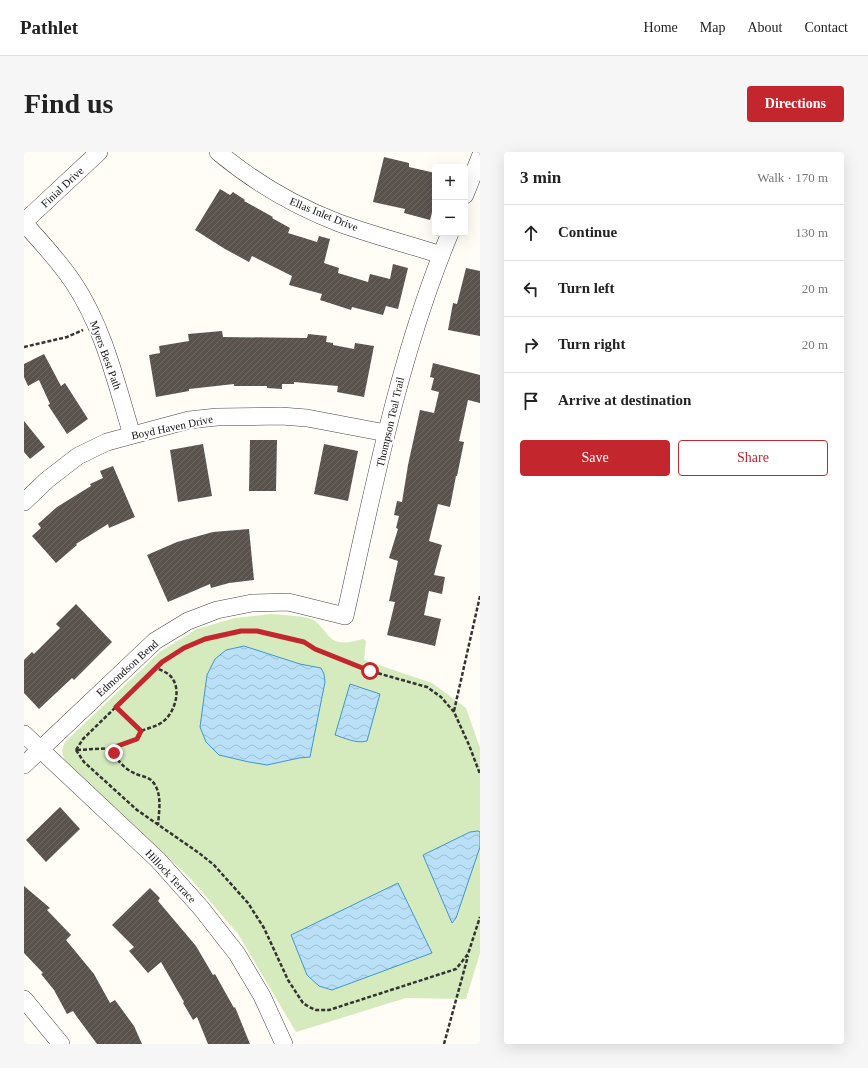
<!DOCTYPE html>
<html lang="en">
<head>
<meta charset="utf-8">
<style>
	body { margin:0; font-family:"Times New Roman",serif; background:#f6f6f6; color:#222 }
	.controls { position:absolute; right:12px; top:12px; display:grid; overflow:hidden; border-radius:4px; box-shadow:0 4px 16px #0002 }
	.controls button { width:36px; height:36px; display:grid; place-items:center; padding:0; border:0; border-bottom:1px solid #e0e0e0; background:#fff; color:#222; font:20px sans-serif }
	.stop { position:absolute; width:12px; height:12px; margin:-9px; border:3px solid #c4262e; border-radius:50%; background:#fff }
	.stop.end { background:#c4262e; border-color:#fff; box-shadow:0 1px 4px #0008 }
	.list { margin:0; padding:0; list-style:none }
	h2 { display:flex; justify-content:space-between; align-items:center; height:52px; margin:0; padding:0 16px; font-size:17px }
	h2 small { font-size:13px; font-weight:400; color:#767676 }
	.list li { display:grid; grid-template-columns:26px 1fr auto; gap:12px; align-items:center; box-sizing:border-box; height:56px; padding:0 16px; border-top:1px solid #e0e0e0 }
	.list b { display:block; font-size:15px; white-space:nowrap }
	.list em { font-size:13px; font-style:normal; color:#767676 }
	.actions { display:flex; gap:8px; padding:12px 16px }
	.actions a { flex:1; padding:9px 0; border:1px solid #c4262e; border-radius:4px; text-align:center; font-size:14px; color:#c4262e }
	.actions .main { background:#c4262e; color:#fff }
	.icon { flex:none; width:22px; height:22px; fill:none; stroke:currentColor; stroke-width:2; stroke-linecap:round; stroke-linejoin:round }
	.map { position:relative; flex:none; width:456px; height:892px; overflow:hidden; border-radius:4px }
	header { display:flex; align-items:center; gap:24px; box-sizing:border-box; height:56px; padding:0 20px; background:#fff; border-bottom:1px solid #e0e0e0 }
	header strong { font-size:19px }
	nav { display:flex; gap:22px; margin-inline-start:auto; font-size:14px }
	.intro { display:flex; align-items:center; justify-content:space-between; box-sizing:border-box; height:96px; padding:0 24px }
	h1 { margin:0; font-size:28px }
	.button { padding:10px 18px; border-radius:4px; background:#c4262e; color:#fff; font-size:14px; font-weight:700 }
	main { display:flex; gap:24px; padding:0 24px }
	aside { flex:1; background:#fff; border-radius:4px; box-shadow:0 4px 16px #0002 }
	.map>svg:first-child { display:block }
	.park { fill:#d5ebbd }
	.water { fill:url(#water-waves); stroke:#3f96cf }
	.building { fill:url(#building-hatch) }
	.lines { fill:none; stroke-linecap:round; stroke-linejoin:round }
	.minor-casing { stroke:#444; stroke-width:18 }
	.path { stroke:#333; stroke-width:2.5; stroke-dasharray:4 2; stroke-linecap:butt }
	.minor { stroke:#fff; stroke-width:17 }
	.route { stroke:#c4262e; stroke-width:5 }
	.labels { text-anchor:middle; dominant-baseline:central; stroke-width:4; stroke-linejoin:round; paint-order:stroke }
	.street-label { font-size:11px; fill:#111; stroke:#fff }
</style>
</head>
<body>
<header>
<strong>Pathlet</strong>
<nav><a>Home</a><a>Map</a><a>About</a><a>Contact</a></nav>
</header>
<div class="intro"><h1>Find us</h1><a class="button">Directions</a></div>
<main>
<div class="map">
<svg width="456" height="892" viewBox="0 0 456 892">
	<defs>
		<pattern id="water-waves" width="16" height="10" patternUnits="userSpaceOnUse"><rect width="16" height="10" fill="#b9e0f7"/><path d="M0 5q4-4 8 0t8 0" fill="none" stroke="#9ebfd3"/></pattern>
		<pattern id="building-hatch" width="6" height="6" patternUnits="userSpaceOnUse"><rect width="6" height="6" fill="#5a524d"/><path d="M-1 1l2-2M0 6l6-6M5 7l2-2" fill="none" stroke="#6d6662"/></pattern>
	</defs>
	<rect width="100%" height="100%" fill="#fffdf5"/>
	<path class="park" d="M247,462c10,1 36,2 43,6 5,4 9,9 13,14 10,13 23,8 36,5l3,2 -2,19 68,23 34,25 14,40v205l-14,46 -60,-1 -110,34 -58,-98 -47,-55 -126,-119c-4,-7 -3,-11 0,-18l96,-91 36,-22 38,-11z"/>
	<g class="water">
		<path d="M220,494l56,18 21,4 3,6 1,8 -15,75 -11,1 -32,7 -18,-3 -30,-7 -13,-13 -6,-15 7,-52 8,-16 11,-9z"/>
		<path d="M326,532l30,10 -13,47c-11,3 -22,-3 -32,-6z"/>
		<path d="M454,679l2,1v15l-24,71 -4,5 -29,-68 47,-23z"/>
		<path d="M374,731l34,70 -100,37 -13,-4 -12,-11 -16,-40z"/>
	</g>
	<g class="building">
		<path d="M360,5l25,6v4l26,6v28l-5,19 -26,-7 1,-4 -32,-7z"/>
		<path d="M196,37l10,6 3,-3 12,8 -1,1 29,16 -1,1 18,10 -2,5 29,9 2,-6 11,3 -6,24 15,5 -1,5 30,9 2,-8 20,5 3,-15 15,4 -10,41 -12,-3 -3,9 -31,-8 -1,3 -31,-10 2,-6 -33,-9 3,-9 -40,-20 -3,6 -24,-13 -30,-19z"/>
		<path d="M442,116l14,3v65l-32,-6 5,-27 4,1z"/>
		<path d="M198,179l1,6 84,1 1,-4 19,2 -1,6 7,1v2l21,4 1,-6 19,3 -10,51 -27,-5 1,-6 -44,-4v2h-12v5l-15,-1v-2h-33v-2l-45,5v2l-33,6 -7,-42 11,-2 -1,-7 30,-5 -1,-7z"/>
		<path d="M20,202l17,32 4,-3 23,36 -21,15 -19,-29 2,-1 -11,-24 -11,6 -4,-9v-13z"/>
		<path d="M409,211l47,12v28l-12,-3 -9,41 5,1 -7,34h-1l-6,31 -12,-3 -9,37 13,4 -8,30 11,2 -3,17 -13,-3 -5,24 17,4 -6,27 -48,-11 8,-33 -6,-1 9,-40 -9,-3 9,-29 -2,-1 3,-12 -5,-1 3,-14 5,1 6,-37 12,-55 14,3 5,-21 -8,-2 3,-12 -4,-1z"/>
		<path d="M0,269l21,26 -15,12 -6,-7z"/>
		<path d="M226,288h27l-1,51h-27z"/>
		<path d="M179,292l9,52 -34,6 -8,-52z"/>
		<path d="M300,292l34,7 -10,50 -34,-7z"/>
		<path d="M89,314l22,51 -26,11 -1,-4 -32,20 1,1 -21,18 -24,-27 9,-8 -3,-4 19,-17 34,-21 -1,-2 13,-6 -3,-7z"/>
		<path d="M225,377l5,51 -25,3 -18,5 -1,-4 -42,18 -21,-47 30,-13 36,-10z"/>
		<path d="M52,452l36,38 -38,38 -2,-2 -33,31 -15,-16v-33l8,-8 2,2 26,-26 -4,-4z"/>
		<path d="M36,655l20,22 -34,33 -20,-22z"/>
		<path d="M0,734l26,22 -3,2 24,25 -5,5 28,34 16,29 5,-3 19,26 8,18h-45l-20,-27 -4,-6 -6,3 -13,-24 -13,-16 2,-1 -19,-20z"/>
		<path d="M126,736l10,10 -2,3 38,45 17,29 2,-1 19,34 1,-1 15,37h-42l-11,-27 -4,3 -10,-17 1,-1 -23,-40 -13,11 -19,-22 5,-4 -22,-22z"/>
	</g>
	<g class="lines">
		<defs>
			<g id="minor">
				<path d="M194,0c36,30 77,54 121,71 33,12 68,21 102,32"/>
				<path d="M441,43l15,-38"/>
				<path d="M0,70l75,-70"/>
				<path d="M0,71c17,19 35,38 49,59 31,46 43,101 59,153"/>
				<path d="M0,350l23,-22 31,-24 29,-14 82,-22 28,-3 64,-1 26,2 79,15"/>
				<path d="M0,582l134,126 43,48 36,46 25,42 22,48"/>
				<path d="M0,613l131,-124 33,-20 29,-11 35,-7 36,-1 57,14c29,-130 54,-260 105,-383"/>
				<path d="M0,847l37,45"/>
			</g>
		</defs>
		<use href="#minor" class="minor-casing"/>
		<g class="path">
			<path d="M0,195l43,-10 16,-7"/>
			<path d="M92,555l25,24"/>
			<path d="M430,559l26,-115"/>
			<path d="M88,596l25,-9 4,-8c7,-3 14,-4 20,-8 13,-8 21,-32 11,-45 -3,-5 -10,-7 -15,-10"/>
			<path d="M52,598l8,12 53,48 62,43 15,12 34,38 16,25 24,52 15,23 6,4 7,3h13l127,-41 12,-15 12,-37"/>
			<path d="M52,598l7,-11 79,-77 22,-14 21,-9 36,-8h16l47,11 11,7 55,22 57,16 14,10 13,15 15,33 11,29"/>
			<path d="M53,598l35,-2c3,10 11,20 22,25 5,3 12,3 17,7 12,11 8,31 7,45"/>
			<path d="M420,892l24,-88"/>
		</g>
		<use href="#minor" class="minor"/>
	</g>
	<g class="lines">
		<path class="route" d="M90,601l-2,-5 25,-9 4,-8 -25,-24 46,-45 22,-14 21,-9 36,-8h16l47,11 11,7 55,22"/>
	</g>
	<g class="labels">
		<g class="street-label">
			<text transform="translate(38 35) rotate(-43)">Finial Drive</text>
			<text transform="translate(300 62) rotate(22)">Ellas Inlet Drive</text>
			<text transform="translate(82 203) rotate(70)">Myers Best Path</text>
			<text transform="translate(366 270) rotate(-77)">Thompson Teal Trail</text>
			<text transform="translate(148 275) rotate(-12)">Boyd Haven Drive</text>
			<text transform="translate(103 516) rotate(-42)">Edmondson Bend</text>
			<text transform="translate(147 724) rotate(47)">Hillock Terrace</text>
		</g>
	</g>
</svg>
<div class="controls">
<button>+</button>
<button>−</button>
</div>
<div class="stop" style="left:346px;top:519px"></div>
<div class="stop end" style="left:90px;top:601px"></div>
</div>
<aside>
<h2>3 min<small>Walk · 170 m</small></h2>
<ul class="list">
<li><svg class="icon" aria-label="ahead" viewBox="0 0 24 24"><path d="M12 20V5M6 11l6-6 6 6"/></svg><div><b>Continue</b></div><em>130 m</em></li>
<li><svg class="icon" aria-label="left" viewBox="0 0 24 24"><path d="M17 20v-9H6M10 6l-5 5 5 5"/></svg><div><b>Turn left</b></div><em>20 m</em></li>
<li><svg class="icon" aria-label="right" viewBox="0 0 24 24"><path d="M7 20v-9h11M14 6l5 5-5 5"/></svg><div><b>Turn right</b></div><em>20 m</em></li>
<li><svg class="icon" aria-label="arrive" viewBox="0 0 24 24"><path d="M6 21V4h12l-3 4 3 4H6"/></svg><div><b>Arrive at destination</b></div></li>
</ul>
<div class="actions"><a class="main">Save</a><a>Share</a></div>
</aside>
</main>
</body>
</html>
